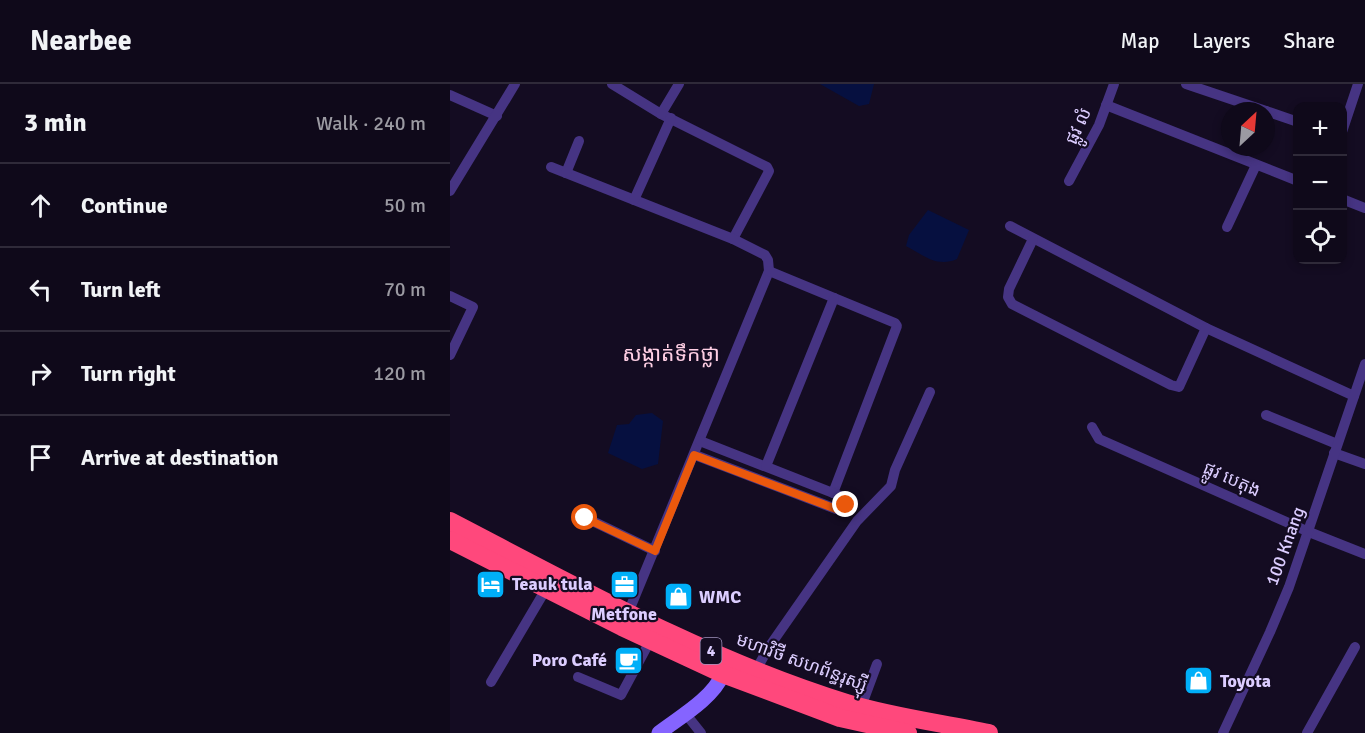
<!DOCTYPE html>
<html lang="en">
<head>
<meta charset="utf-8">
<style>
	body { margin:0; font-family:Signika,"Noto Sans Khmer",sans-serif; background:#181223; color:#f1f3f6 }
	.controls { position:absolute; right:18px; top:18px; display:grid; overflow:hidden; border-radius:12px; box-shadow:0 3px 9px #0003 }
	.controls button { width:54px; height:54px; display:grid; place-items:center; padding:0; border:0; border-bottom:2px solid #2f2a39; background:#0f091a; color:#f1f3f6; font:30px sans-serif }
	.compass { position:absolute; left:771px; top:18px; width:54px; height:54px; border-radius:50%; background:#0f091a; box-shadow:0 3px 9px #0003; rotate:26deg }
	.stop { position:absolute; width:18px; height:18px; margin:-14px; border:4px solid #ea580c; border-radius:50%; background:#fff }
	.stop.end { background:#ea580c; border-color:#fff; box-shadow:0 2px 6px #0008 }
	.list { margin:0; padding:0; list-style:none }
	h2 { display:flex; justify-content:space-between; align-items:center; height:78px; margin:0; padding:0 24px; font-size:26px }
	h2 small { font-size:20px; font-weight:400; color:#9b9aa2 }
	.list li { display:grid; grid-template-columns:39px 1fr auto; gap:18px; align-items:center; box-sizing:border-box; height:84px; padding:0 24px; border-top:2px solid #2f2a39 }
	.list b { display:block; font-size:22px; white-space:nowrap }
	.list em { font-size:20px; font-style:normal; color:#9b9aa2 }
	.icon { flex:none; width:33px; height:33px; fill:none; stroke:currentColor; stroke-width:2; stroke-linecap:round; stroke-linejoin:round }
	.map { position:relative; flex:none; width:915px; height:649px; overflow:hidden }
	header { display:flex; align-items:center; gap:36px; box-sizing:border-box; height:84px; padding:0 30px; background:#0f091a; border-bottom:2px solid #2f2a39 }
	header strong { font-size:28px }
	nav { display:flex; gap:33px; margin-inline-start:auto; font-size:21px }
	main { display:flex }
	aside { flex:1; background:#0f091a }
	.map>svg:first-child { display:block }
	.water { fill:#061040 }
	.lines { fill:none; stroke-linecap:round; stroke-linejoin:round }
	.street { stroke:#463483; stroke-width:10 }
	.secondary { stroke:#8564ff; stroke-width:15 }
	.highway { stroke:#ff487c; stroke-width:18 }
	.route { stroke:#ea580c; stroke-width:8 }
	.labels { text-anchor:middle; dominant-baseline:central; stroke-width:4.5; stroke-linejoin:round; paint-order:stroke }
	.shield { fill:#140c22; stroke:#a093bd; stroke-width:1.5 }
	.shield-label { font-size:16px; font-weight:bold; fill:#dccdff }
	.street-label { font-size:18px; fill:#dccdff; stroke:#140c22 }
	.poi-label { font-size:18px; font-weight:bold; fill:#dccdff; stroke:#140c22; text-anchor:start }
	.quarter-label { font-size:21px; fill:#ffcfe4; stroke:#140c22 }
</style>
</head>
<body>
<header>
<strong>Nearbee</strong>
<nav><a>Map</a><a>Layers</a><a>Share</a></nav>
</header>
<main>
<aside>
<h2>3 min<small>Walk · 240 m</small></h2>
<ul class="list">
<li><svg class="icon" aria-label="ahead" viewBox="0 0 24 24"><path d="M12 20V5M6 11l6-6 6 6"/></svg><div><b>Continue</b></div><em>50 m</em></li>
<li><svg class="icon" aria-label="left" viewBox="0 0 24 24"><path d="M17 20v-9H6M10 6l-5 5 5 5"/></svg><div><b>Turn left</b></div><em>70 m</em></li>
<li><svg class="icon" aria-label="right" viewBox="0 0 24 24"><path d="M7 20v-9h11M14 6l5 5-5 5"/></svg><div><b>Turn right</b></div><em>120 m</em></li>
<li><svg class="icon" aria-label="arrive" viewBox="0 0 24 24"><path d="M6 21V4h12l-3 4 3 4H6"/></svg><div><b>Arrive at destination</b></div></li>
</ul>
</aside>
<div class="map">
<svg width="915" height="649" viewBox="0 0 915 649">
	<rect width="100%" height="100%" fill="#140c22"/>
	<g class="water">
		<path d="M370,0h54l-5,20 -10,2z"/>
		<path d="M478,126l41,20 -12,29c-20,9 -34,-4 -51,-13l3,-11z"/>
		<path d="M202,329l11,8 -5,43 -16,5 -34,-16 9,-28 12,-1 7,-9z"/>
	</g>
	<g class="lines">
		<g class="street">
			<path d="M162,0l49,30 106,53 2,4 -2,4 -34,64"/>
			<path d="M736,0l80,27"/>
			<path d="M0,11l47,21"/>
			<path d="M656,21l192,76"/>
			<path d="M816,27l32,11"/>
			<path d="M211,30l18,-30"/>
			<path d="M892,48l16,-48"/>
			<path d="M101,83l182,72 32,16 3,5 1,11 -143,347"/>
			<path d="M116,89l13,-32"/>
			<path d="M619,97l30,-56 15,-41"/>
			<path d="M0,107l65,-107"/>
			<path d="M892,115l23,9"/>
			<path d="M184,116l37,-82"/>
			<path d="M560,142l196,102 148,68"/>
			<path d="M777,143l29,-62"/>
			<path d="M583,155l-24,50 -1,8 4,7 159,81 8,2 27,-59"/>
			<path d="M319,187l126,52 2,3 -64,167"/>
			<path d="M0,212l23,11 -23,48"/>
			<path d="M816,331l71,29"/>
			<path d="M642,343l7,12 210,93 56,22"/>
			<path d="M884,369l31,11"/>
			<path d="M245,371l141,54 6,1 4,-5 -1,-7 -12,-5 -133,-52"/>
			<path d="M316,382l68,-168"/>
			<path d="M136,434l69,33"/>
			<path d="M306,586l13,-23 88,-126 34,-35 4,-16 35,-78"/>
			<path d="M128,593l43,18 29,-54"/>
			<path d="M41,598l55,-93"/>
			<path d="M411,623l16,-43"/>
			<path d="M235,629l16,20"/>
			<path d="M773,649l47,-101 19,-45 76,-223"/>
			<path d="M857,649l48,-86"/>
		</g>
		<path class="secondary" d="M209,649c21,-16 53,-34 64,-59"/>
		<g class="highway">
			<path d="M0,437c129,67 258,139 397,182 46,14 95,20 142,30"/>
			<path d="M0,456l172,87 101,47 117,44 68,15"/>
		</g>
	</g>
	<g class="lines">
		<path class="route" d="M135,434l70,33 39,-96 142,54 6,1 4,-5"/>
	</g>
	<defs>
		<symbol id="hotel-square" viewBox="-11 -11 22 22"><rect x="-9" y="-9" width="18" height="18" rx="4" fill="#00aff8" stroke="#140c22"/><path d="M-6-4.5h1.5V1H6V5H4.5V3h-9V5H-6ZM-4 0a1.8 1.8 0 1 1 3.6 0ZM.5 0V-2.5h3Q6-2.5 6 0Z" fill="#fff"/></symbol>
		<symbol id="office-square" viewBox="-11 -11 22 22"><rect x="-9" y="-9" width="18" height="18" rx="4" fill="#00aff8" stroke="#140c22"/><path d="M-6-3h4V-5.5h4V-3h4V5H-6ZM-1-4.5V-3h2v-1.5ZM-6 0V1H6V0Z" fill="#fff"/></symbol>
		<symbol id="shop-square" viewBox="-11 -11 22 22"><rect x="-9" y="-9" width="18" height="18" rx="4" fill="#00aff8" stroke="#140c22"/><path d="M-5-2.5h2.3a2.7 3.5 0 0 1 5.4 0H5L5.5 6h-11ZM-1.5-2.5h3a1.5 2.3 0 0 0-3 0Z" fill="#fff"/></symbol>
		<symbol id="cafe-square" viewBox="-11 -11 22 22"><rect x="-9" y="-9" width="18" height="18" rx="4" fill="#00aff8" stroke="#140c22"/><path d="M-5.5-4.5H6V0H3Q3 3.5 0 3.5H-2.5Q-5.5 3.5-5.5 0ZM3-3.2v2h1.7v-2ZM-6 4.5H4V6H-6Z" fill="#fff"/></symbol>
	</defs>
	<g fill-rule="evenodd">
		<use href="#hotel-square" x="24" y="484" width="33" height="33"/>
		<use href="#office-square" x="158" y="484" width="33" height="33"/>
		<use href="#shop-square" x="212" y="496" width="33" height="33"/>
		<use href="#cafe-square" x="162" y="560" width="33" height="33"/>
		<use href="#shop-square" x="732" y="580" width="33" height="33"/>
	</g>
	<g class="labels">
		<rect class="shield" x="250.5" y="554" width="21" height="26" rx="4.5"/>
		<g class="shield-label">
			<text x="261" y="567">4</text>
		</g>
		<g class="street-label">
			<text transform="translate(628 42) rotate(-65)">ផ្លូវ លំ</text>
			<text transform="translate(782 395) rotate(24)">ផ្លូវ បេតុង</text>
			<text transform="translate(835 462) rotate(-70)">100 Knang</text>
			<text transform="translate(352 578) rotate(20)">មហាវិថី សហព័ន្ធរុស្ស៊ី</text>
		</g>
		<g class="poi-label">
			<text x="62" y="500">Teauk tula</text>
			<text x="249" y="513">WMC</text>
			<text x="174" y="530" text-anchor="middle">Metfone</text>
			<text x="157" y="576" text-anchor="end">Poro Café</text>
			<text x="770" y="597">Toyota</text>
		</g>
		<g class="quarter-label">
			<text x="221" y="270">សង្កាត់ទឹកថ្លា</text>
		</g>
	</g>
</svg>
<div class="controls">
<button>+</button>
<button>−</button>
<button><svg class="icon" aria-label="locate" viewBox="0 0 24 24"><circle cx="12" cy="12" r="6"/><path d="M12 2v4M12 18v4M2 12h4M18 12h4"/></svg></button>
</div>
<svg class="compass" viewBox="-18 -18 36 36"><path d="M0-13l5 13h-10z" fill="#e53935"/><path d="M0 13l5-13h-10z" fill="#9b9aa2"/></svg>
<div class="stop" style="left:135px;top:434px"></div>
<div class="stop end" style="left:396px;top:421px"></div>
</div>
</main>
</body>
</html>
